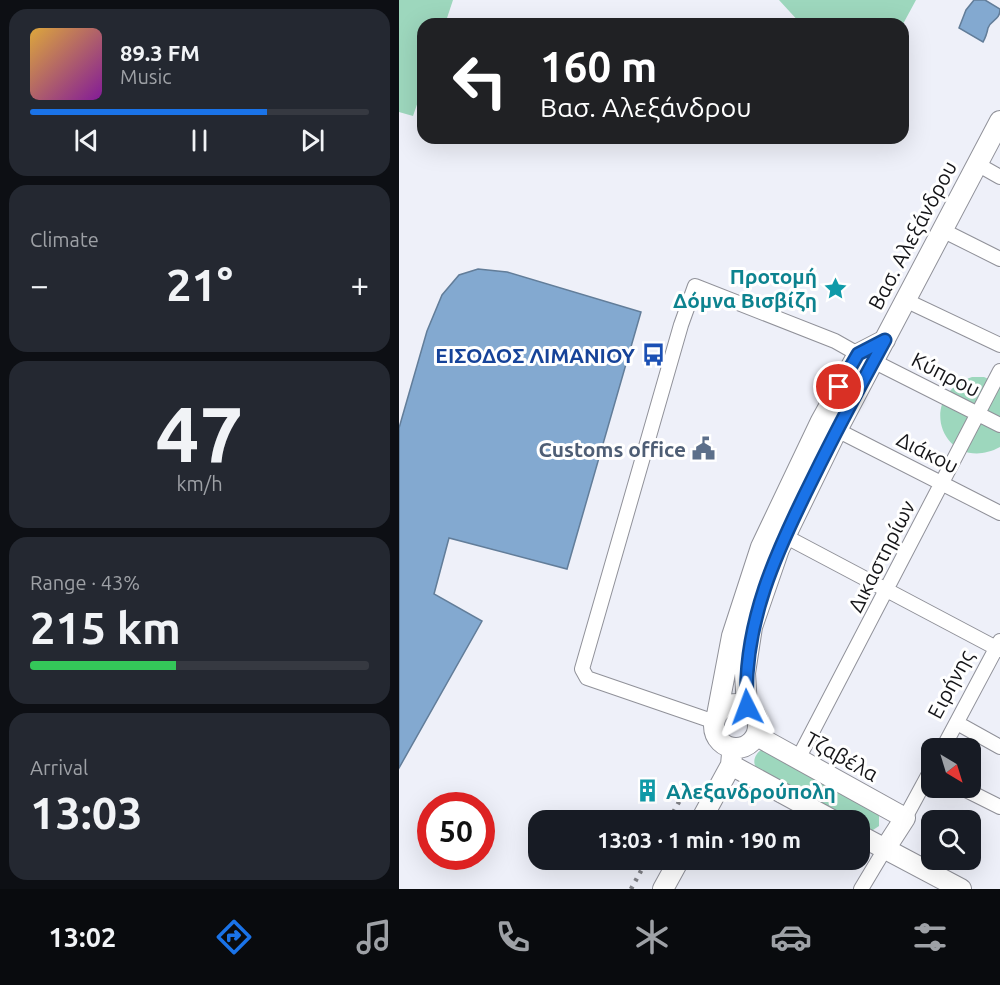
<!DOCTYPE html>
<html lang="en">
<head>
<meta charset="utf-8">
<style>
  body { margin:0; font-family:Ubuntu,sans-serif; background:#242831; color:#f1f3f6; height:100vh; display:flex; flex-direction:column; font-size:22px; white-space:nowrap }
  * { box-sizing:border-box; margin:0 }
  p { font-size:20px; color:#9ea1a6 }
  .icon { flex:none; width:33px; height:33px; fill:none; stroke:currentColor; stroke-width:2; stroke-linecap:round; stroke-linejoin:round }
  .map { position:relative; flex:1; overflow:hidden }
  .side { display:flex; flex-direction:column; gap:9px; padding:9px; background:#0d0f14; width:399px }
  .side>* { flex:none }
  .top-card { position:absolute; left:18px; top:18px; width:492px; height:126px; border-radius:18px; box-shadow:0 6px 24px #0002; background:#202124; color:#fff; overflow:hidden }
  .needle { width:39px; rotate:142deg }
  .buttons { position:absolute; left:522px; top:738px; display:grid; gap:12px }
  .buttons a { display:grid; place-items:center; width:60px; height:60px; border-radius:12px; background:#171b24; box-shadow:0 6px 24px #0002; font-size:30px }
  .speed { position:absolute; left:18px; top:792px; display:flex; gap:12px; font-size:30px; font-weight:700; text-align:center }
  .speed>* { display:grid; place-content:center; width:78px; height:78px; border-radius:50%; background:#171b24; box-shadow:0 6px 24px #0002; line-height:1 }
  .speed .limit { border:9px solid #d22; background:#fff; color:#111 }
  .pin { position:absolute; display:grid; place-items:center; width:51px; height:51px; color:#fff; margin:-26px; border:3px solid #fff; border-radius:50%; box-shadow:0 2px 6px #0007 }
  .me { position:absolute; width:66px; margin:-33px; rotate:357deg; stroke-linejoin:round; filter:drop-shadow(0 0 4px #0008) }
  .turn { display:flex; align-items:center; gap:21px; height:126px; padding:0 24px; font-size:27px }
  .turn .icon { width:78px; height:78px; stroke-width:2.5 }
  .turn b { display:block; font-size:42px; line-height:51px }
  .big { font-size:45px; font-weight:600; line-height:1.1 }
  .side .tile { flex:1; display:flex; flex-direction:column; justify-content:center; gap:9px; min-width:0; padding:0 21px; border-radius:18px; background:#242831 }
  .side .dial { align-items:center; gap:0 }
  .dial b { font-size:78px; line-height:1 }
  .song { display:flex; align-items:center; gap:18px }
  .cover { width:72px; height:72px; border-radius:9px; background:linear-gradient(135deg,hsl(40 70% 55%),hsl(290 70% 35%)) }
  .played { height:6px; border-radius:3px; background:linear-gradient(90deg,#1a73e8 70%,#363941 70%) }
  .keys { display:flex; justify-content:space-around; direction:ltr }
  .heat { display:flex; justify-content:space-between; align-items:center; font-size:33px; direction:ltr }
  .charge { height:9px; border-radius:4px; background:linear-gradient(90deg,#34c759 43%,#363941 0) }
  .trip { position:absolute; left:129px; top:810px; width:342px; height:60px; border-radius:18px; background:#171b24; box-shadow:0 6px 24px #0002; font-weight:600; line-height:60px; text-align:center }
  .dock { display:flex; height:96px; justify-content:space-around; align-items:center; background:#090b0e; color:#9ea1a6 }
  .dock .icon { width:42px; height:42px }
  .dock .current { color:#1a73e8 }
  .dock b { font-size:27px; color:#f1f3f6 }
  main { display:flex; flex:1; min-height:0 }
  .map>svg:first-child { display:block }
  .green { fill:#9dd7bd }
  .water { fill:#83a9d0; stroke:#627d99; stroke-width:1.5 }
  .lines { fill:none; stroke-linecap:round; stroke-linejoin:round }
  .street-casing { stroke:#909199; stroke-width:16 }
  .secondary-casing { stroke:#909199; stroke-width:22 }
  .street { stroke:#fff; stroke-width:14 }
  .secondary { stroke:#fff; stroke-width:20 }
  .rail { stroke:#7f8086; stroke-width:4.5; stroke-dasharray:3 6; stroke-linecap:butt }
  .route-casing { stroke:#114b97; stroke-width:15 }
  .route { stroke:#1a73e8; stroke-width:10 }
  .labels { text-anchor:middle; dominant-baseline:central; stroke-width:6; stroke-linejoin:round; paint-order:stroke }
  .street-label { font-size:21px; fill:#151518; stroke:#fff }
  .culture-label { font-size:21px; font-weight:bold; fill:#0d838f; stroke:#fff; text-anchor:end }
  .transit-label { font-size:21px; font-weight:bold; fill:#164399; stroke:#fff; text-anchor:end }
  .service-label { font-size:21px; font-weight:bold; fill:#4e5e75; stroke:#fff; text-anchor:end }
</style>
</head>
<body>
<main>
<section class="side">
<div class="tile">
<div class="song"><i class="cover"></i><div><b>89.3 FM</b><p>Music</p></div></div>
<div class="played"></div>
<div class="keys"><svg class="icon" aria-label="previous" viewBox="0 0 24 24"><path d="M18 5L8 12l10 7zM5 5v14"/></svg><svg class="icon" aria-label="pause" viewBox="0 0 24 24"><path d="M8 5v14M16 5v14"/></svg><svg class="icon" aria-label="next" viewBox="0 0 24 24"><path d="M6 5l10 7-10 7zM19 5v14"/></svg></div>
</div>
<div class="tile"><p>Climate</p>
<div class="heat"><a>−</a><b class="big">21°</b><a>+</a></div>
</div>
<div class="tile dial"><b>47</b><p>km/h</p></div>
<div class="tile"><p>Range · 43%</p><b class="big">215 km</b><div class="charge"></div></div>
<div class="tile"><p>Arrival</p><b class="big">13:03</b></div>
</section>
<div class="map">
<svg width="601" height="889" viewBox="0 0 601 889">
  <rect width="100%" height="100%" fill="#eef0f9"/>
  <!-- green -->
  <path class="green" d="M0,0H54L46,24H24V87L14,116L0,112Z
    M380,0H517L504,24H402Z
    M573,377H585L601,384V447C547,476 513,398 573,377Z
    M363,749L476,810L480,816V826L471,832L461,830L460,820H444L360,771C352,764 355,755 363,749Z"/>
  <!-- water -->
  <path class="water" d="M575,0H586L601,9C601,21 592,19 589,28C588,33 587,37 584,42L560,28L567,10Z
    M79,269L108,272L242,312L168,569L50,538L35,594L83,621L0,768V428L28,331L43,295L60,275Z"/>
  <g class="lines">
    <defs>
      <path id="street" d="M578,164L601,177
        M543,230L601,259
        M506,300L601,345
        M474,361L601,425
        M438,430L601,513
        M378,532L601,650
        M316,722L188,678L183,669L282,325L296,286L436,341L459,354
        M558,723L601,747
        M544,748L601,641
        M399,759L601,371
        M563,788L601,807
        M506,818L532,770
        M462,889L486,849"/>
      <path id="secondary" d="M315 726a22 22 0 1 1 44 0a22 22 0 1 1-44 0Z
        M348,707L346,673L353,627L380,549L438,430L601,121
        M318,715L333,636L362,547L422,421L459,354L486,340
        M358,736L506,818L486,849
        M332,765L433,820
        M302,820L332,765L333,754
        M460,835L562,889
        M264,889L280,860"/>
    </defs>
    <!-- street casing -->
    <use href="#street" class="street-casing"/>
    <!-- secondary casing -->
    <use href="#secondary" class="secondary-casing"/>
    <!-- street -->
    <use href="#street" class="street"/>
    <!-- secondary -->
    <use href="#secondary" class="secondary"/>
    <!-- rail -->
    <path class="rail" d="M270,820L281,800
      M232,889L248,860"/>
  </g>
  <g class="lines">
    <defs>
      <path id="route" d="M348,707C343,624 378,550 414,478C437,431 461,386 486,340L459,354L440,387"/>
    </defs>
    <!-- route casing -->
    <use href="#route" class="route-casing"/>
    <!-- route -->
    <use href="#route" class="route"/>
  </g>
  <!-- icons -->
  <defs>
    <symbol id="sight-bare" viewBox="-9 -9 18 18"><path d="M0-6L1.8-2.2L6-1.7L2.9 1.2L3.7 5.4L0 3.3L-3.7 5.4L-2.9 1.2L-6-1.7L-1.8-2.2Z" fill="#0f9aa8" stroke="#fff" stroke-width="2.5" paint-order="stroke"/></symbol>
    <symbol id="bus-bare" viewBox="-9 -9 18 18"><path d="M-5-6H5V4H4V6H2V4H-2V6H-4V4H-5ZM-3.5-4V0h7V-4ZM-3.5 1.2v1.5H-2V1.2ZM2 1.2v1.5H3.5V1.2Z" fill="#1a4fb4" stroke="#fff" stroke-width="2.5" paint-order="stroke"/></symbol>
    <symbol id="civic-bare" viewBox="-9 -9 18 18"><path d="M-.6-6.5H3V-4.5H.6V-3L4-1V1h2V6H-6V1h2V-1L-.6-3ZM-1.2 2.5V6h2.4V2.5Z" fill="#5c6f8a" stroke="#fff" stroke-width="2.5" paint-order="stroke"/></symbol>
    <symbol id="building-bare" viewBox="-9 -9 18 18"><path d="M-4-6H4V6H1V3H-1V6H-4ZM-2.5-4.3h1.7v1.8h-1.7ZM.8-4.3h1.7v1.8H.8ZM-2.5-1h1.7V.8h-1.7ZM.8-1h1.7V.8H.8Z" fill="#0f9aa8" stroke="#fff" stroke-width="2.5" paint-order="stroke"/></symbol>
  </defs>
  <g fill-rule="evenodd">
    <use href="#sight-bare" x="420" y="272" width="33" height="33"/>
    <use href="#bus-bare" x="238" y="338" width="33" height="33"/>
    <use href="#civic-bare" x="288" y="432" width="33" height="33"/>
    <use href="#building-bare" x="232" y="774" width="33" height="33"/>
  </g>
  <g class="labels">
    <!-- street labels -->
    <g class="street-label">
      <text transform="translate(513 235) rotate(-62)">Βασ. Αλεξάνδρου</text>
      <text transform="translate(547 374) rotate(27)">Κύπρου</text>
      <text transform="translate(529 452) rotate(27)">Διάκου</text>
      <text transform="translate(482 556) rotate(-63)">Δικαστηρίων</text>
      <text transform="translate(551 684) rotate(-62)">Ειρήνης</text>
      <text transform="translate(443 756) rotate(29)">Τζαβέλα</text>
    </g>
    <!-- culture labels -->
    <g class="culture-label">
      <text x="418" y="276">Προτομή<tspan x="418" dy="24">Δόμνα Βισβίζη</tspan></text>
      <text x="267" y="791" text-anchor="start">Αλεξανδρούπολη</text>
    </g>
    <!-- transit labels -->
    <g class="transit-label">
      <text x="236" y="355">ΕΙΣΟΔΟΣ ΛΙΜΑΝΙΟΥ</text>
    </g>
    <!-- service labels -->
    <g class="service-label">
      <text x="287" y="449">Customs office</text>
    </g>
  </g>
</svg>
<div class="buttons">
<a><svg class="needle" viewBox="-14 -14 28 28"><path d="M0-13l5 13h-10z" fill="#e53935"/><path d="M0 13l5-13h-10z" fill="#9ea1a6"/></svg></a>
<a><svg class="icon" aria-label="search" viewBox="0 0 24 24"><circle cx="10" cy="10" r="6"/><path d="M15 15l6 6"/></svg></a>
</div>
<div class="speed"><div class="limit">50</div></div>
<div class="pin" style="left:440px;top:387px;background:#d93025"><svg class="icon" aria-label="arrive" viewBox="0 0 24 24"><path d="M6 21V4h12l-3 4 3 4H6"/></svg></div>
<svg class="me" style="left:348px;top:707px" viewBox="-20 -20 40 40"><path d="M0-17L14 15 0 8-14 15z" fill="#1a73e8" stroke="#fff" stroke-width="4"/></svg>
<div class="trip">13:03 · 1 min · 190 m</div>
<div class="top-card">
<div class="turn"><svg class="icon" aria-label="left" viewBox="0 0 24 24"><path d="M17 20v-9H6M10 6l-5 5 5 5"/></svg><div><b>160 m</b>Βασ. Αλεξάνδρου</div></div>
</div>
</div>
</main>
<nav class="dock">
<b>13:02</b>
<svg class="icon current" aria-label="directions" viewBox="0 0 24 24"><path d="M12 3l9 9-9 9-9-9zM9 14v-3h6M13 9l2 2-2 2"/></svg>
<svg class="icon" aria-label="music" viewBox="0 0 24 24"><path d="M9 18V5l10-2v13"/><circle cx="6" cy="18" r="3"/><circle cx="16" cy="16" r="3"/></svg>
<svg class="icon" aria-label="phone" viewBox="0 0 24 24"><path d="M5 4h4l2 5-3 2q2 4 5 5l2-3 5 2v4C11 20 4 13 5 4z"/></svg>
<svg class="icon" aria-label="climate" viewBox="0 0 24 24"><path d="M12 3v18M4 7l16 10M4 17L20 7"/></svg>
<svg class="icon" aria-label="car" viewBox="0 0 24 24"><path d="M5 17H2v-5l4-1 3-4h7l3 4 3 1v5h-3M9 17h6M6 11h13"/><circle cx="7" cy="17" r="2"/><circle cx="17" cy="17" r="2"/></svg>
<svg class="icon" aria-label="filters" viewBox="0 0 24 24"><path d="M4 7h16M4 17h16"/><circle cx="9" cy="7" r="2"/><circle cx="15" cy="17" r="2"/></svg>
</nav>
</body>
</html>
